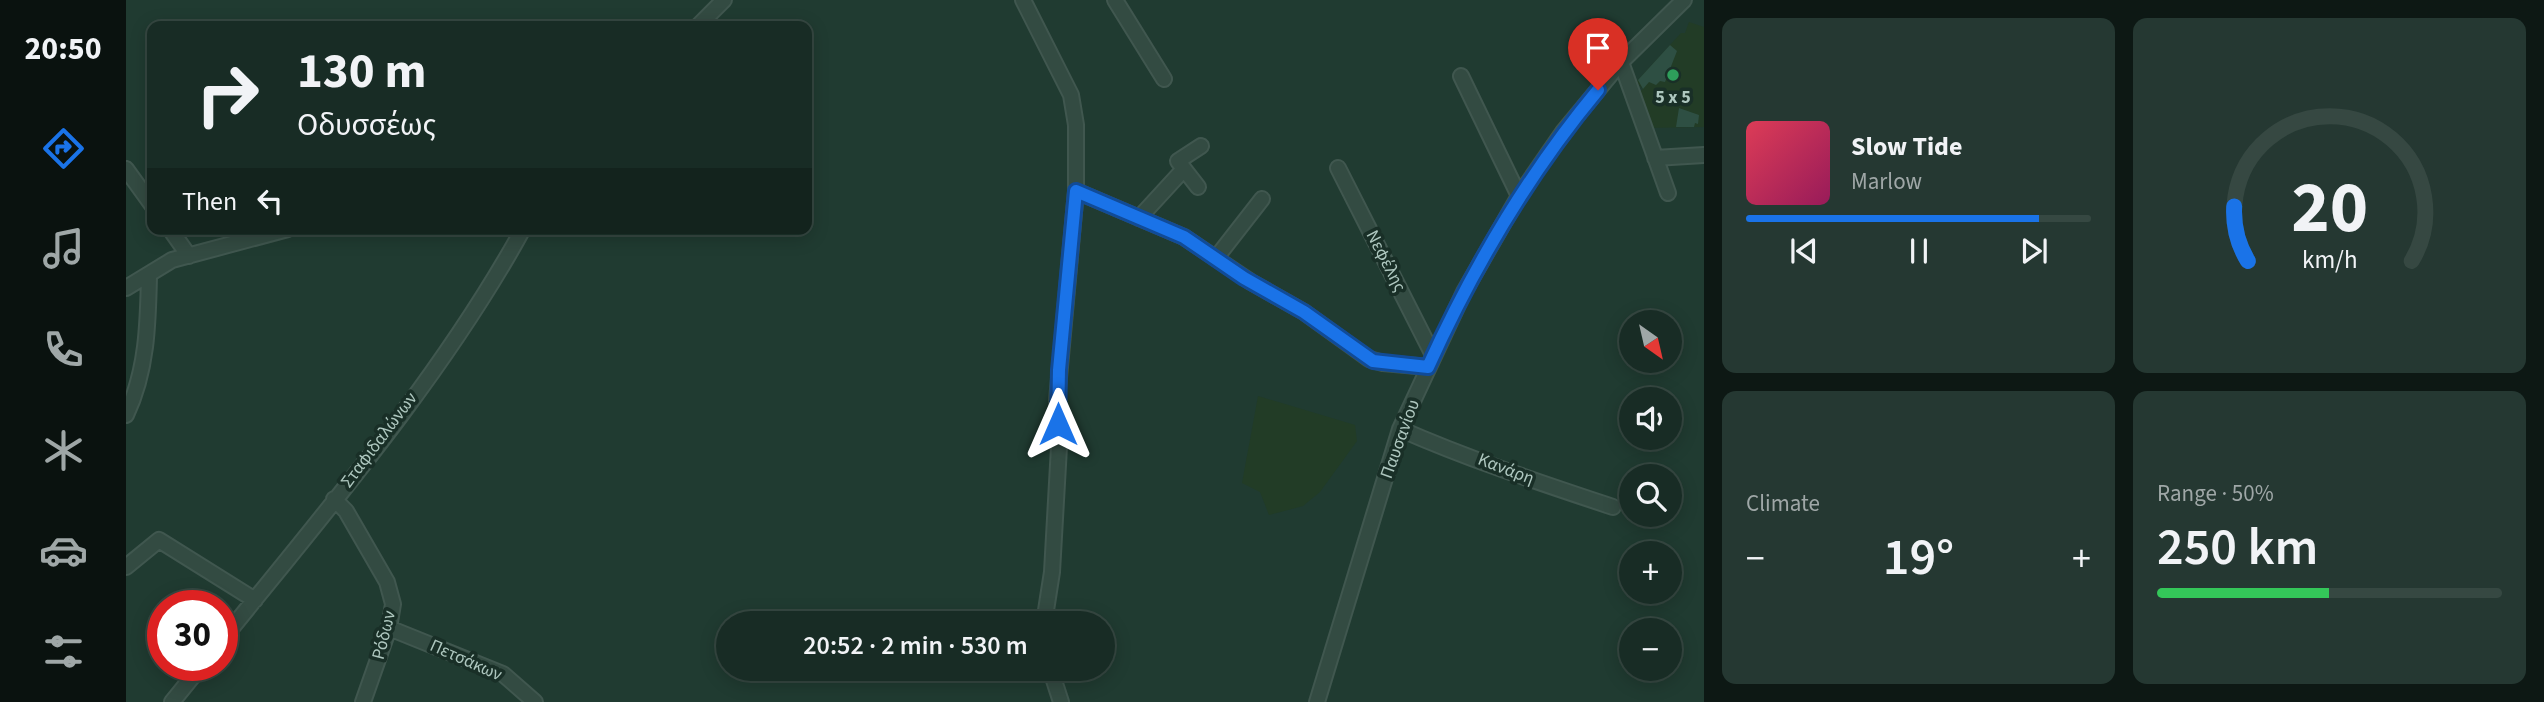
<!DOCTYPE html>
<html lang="en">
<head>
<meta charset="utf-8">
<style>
  body { margin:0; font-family:"Source Sans 3",sans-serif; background:#253832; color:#f1f3f6; height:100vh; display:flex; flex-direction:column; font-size:26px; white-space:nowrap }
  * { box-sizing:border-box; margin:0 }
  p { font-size:23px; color:#9fa7a7 }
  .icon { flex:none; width:38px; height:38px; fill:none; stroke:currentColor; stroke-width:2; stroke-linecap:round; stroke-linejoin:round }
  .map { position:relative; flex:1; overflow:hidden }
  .side { display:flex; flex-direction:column; gap:18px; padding:18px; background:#0d1814; width:840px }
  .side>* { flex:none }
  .banner { position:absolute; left:21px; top:21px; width:665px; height:214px; border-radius:14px; box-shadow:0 4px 18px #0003,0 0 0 2px #364842; background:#182c25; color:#f1f3f6; overflow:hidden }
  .needle { width:46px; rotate:146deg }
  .tools { position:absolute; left:1493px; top:310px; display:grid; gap:14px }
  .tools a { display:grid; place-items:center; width:63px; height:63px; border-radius:50%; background:#182c25; box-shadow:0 4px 18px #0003,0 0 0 2px #364842; font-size:35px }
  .speed { position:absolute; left:21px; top:590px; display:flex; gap:14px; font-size:35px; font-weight:700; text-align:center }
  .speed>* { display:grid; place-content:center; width:91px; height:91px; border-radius:50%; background:#182c25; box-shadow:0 4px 18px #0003,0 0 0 2px #364842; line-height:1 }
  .speed .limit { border:10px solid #d22; background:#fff; color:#111 }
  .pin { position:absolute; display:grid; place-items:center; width:60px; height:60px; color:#fff; margin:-72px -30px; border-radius:50% 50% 50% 0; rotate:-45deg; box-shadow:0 0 7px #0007 }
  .pin .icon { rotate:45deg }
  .me { position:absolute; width:77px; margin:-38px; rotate:0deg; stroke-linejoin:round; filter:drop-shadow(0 0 5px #0008) }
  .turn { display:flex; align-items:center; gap:24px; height:147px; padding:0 35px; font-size:32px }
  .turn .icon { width:91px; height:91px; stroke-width:2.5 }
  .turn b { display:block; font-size:49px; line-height:60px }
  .then { display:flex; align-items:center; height:66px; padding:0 35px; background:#0003; gap:14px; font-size:26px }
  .big { font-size:52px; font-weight:600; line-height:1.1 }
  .side .widget { flex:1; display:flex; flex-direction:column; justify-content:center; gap:10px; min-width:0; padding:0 24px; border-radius:14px; background:#253832 }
  .side .dial { align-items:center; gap:0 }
  .dial svg { height:182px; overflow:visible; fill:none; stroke:#364842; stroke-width:7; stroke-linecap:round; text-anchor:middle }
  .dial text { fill:#f1f3f6; stroke:none }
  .song { display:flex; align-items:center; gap:21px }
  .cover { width:84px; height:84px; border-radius:10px; background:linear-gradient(135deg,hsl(350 70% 55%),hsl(330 70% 35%)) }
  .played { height:7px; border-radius:4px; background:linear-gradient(90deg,#1a73e8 85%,#364842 85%) }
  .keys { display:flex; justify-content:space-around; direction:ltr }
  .heat { display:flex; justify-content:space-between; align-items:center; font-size:38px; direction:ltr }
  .charge { height:10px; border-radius:5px; background:linear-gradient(90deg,#34c759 50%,#364842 0) }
  .side .tiles { flex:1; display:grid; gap:18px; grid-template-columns:repeat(2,1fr) }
  .trip { position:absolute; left:590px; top:611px; width:399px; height:70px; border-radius:35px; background:#182c25; box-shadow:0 4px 18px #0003,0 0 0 2px #364842; font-weight:600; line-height:70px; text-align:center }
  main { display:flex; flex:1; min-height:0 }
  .menu { display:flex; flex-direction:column; width:126px; justify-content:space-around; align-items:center; background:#0a120f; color:#9fa7a7 }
  .menu .icon { width:49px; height:49px }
  .menu .selected { color:#1a73e8 }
  .menu b { font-size:32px; color:#f1f3f6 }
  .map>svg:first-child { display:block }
  .green { fill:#223c26 }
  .building { fill:#2e4f43 }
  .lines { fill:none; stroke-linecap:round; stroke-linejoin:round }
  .minor-casing { stroke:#40574f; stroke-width:18 }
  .minor { stroke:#334b42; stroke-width:14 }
  .route-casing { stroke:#114b97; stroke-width:18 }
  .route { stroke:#1a73e8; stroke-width:12 }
  .leisure-dot { fill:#2e9e5b; stroke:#192f27; stroke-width:2.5 }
  .labels { text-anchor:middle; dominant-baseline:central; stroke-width:7; stroke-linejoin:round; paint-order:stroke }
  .poi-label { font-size:18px; font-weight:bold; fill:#aec7bf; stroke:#192f27 }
  .street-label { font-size:18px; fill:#aec7bf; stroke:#192f27 }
</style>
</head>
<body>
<main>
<nav class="menu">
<b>20:50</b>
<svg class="icon selected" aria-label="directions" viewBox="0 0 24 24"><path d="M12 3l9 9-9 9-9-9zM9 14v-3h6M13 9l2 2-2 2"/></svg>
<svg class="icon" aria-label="music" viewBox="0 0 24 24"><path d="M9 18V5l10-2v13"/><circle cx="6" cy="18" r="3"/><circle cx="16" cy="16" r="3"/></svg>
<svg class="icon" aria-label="phone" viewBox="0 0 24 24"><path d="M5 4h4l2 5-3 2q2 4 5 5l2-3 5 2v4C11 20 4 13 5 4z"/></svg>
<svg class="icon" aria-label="climate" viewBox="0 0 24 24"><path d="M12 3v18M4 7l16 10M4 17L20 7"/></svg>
<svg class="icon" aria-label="car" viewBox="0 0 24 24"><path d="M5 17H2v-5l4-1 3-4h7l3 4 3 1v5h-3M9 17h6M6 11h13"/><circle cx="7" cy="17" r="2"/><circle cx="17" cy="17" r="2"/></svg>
<svg class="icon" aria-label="filters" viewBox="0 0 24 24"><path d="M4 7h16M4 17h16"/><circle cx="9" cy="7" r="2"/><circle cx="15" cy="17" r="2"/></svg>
</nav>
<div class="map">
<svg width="1578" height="702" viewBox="0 0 1578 702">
  <rect width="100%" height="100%" fill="#203b31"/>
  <!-- green -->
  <path class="green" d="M1563,22L1578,27V127L1521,128L1509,96L1517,89L1510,82L1555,33H1559Z
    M1132,396L1229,425L1231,441L1194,492L1177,506L1143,515L1134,492L1116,483Z"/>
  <!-- building -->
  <path class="building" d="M1544,45L1551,51L1539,82L1534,81L1530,85L1523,82L1517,89L1512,80Z
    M1553,108L1573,115L1572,124L1569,123L1568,127H1550Z"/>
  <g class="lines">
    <defs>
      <path id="minor" d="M897,0L945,95L950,125V191L931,400L933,447L926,572L918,623
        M989,0L1038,79
        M572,26L598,0
        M1495,62L1542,193
        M1335,76L1393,196
        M1529,158L1578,155
        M1212,168L1307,355
        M0,169L26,205
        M1058,169L1052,161L1075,146
        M950,191L1058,237L1125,282L1178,312L1243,359L1257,363L1302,367
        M1013,218L1058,169L1072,187
        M44,229L63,256
        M1090,258L1136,199
        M0,288L46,260L162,229
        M0,415C21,371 22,324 23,276
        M1274,429C1342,459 1415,483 1487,507
        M208,499L220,511L261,582L267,604L263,628L237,702
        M0,567L33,540L129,600
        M263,628L377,674L409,702
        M96,640C201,510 317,375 397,229
        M924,668L935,702
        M46,702L76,665
        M1191,702L1274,429L1338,292L1393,196L1437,132L1495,62L1558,0"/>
    </defs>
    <!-- minor casing -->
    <use href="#minor" class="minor-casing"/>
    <!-- minor -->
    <use href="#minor" class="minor"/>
  </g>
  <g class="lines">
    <defs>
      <path id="route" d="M932,424L933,370L950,191L1058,237L1118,278L1178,312L1247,361L1302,367C1347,268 1402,174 1472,90"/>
    </defs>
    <!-- route casing -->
    <use href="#route" class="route-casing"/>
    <!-- route -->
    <use href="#route" class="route"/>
  </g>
  <!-- markers -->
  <circle class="leisure-dot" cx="1547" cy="75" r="7"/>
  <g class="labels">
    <!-- poi labels -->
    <g class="poi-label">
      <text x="1547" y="97">5 x 5</text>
    </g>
    <!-- street labels -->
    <g class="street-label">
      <text transform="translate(1260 261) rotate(63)">Νεφέλης</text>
      <text transform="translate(1274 439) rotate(-70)">Παυσανίου</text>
      <text transform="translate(253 440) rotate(-53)">Σταφιδαλώνων</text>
      <text transform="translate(1380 469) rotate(21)">Κανάρη</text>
      <text transform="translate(258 635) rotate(-76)">Ρόδων</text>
      <text transform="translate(340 660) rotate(24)">Πετσάκων</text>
    </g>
  </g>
</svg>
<div class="tools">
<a><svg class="needle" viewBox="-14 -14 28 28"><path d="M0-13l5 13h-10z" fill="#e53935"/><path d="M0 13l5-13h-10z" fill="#9fa7a7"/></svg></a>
<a><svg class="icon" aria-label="sound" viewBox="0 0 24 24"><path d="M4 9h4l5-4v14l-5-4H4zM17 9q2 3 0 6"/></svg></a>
<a><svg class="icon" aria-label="search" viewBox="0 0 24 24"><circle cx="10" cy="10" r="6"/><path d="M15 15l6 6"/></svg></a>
<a>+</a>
<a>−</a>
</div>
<div class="speed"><div class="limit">30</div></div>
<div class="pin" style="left:1472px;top:90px;background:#d93025"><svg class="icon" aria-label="arrive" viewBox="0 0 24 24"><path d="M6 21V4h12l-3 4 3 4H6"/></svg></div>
<svg class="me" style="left:932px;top:424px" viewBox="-20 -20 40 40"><path d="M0-17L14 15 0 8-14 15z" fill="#1a73e8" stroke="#fff" stroke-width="4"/></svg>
<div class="trip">20:52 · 2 min · 530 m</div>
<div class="banner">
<div class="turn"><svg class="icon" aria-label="right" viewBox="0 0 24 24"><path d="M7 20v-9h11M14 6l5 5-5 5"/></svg><div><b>130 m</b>Οδυσσέως</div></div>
<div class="then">Then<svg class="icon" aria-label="left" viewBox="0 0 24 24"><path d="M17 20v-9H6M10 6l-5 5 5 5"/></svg></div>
</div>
</div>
<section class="side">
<div class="tiles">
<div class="widget">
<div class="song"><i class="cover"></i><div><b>Slow Tide</b><p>Marlow</p></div></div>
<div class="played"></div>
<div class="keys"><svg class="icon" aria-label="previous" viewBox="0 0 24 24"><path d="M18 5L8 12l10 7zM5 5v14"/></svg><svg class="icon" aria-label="pause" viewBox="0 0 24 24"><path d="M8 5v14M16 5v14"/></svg><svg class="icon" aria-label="next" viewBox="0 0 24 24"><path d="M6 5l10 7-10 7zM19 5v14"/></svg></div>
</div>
<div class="widget dial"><svg viewBox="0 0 100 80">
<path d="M14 69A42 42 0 1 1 86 69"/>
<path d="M14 69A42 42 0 0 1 8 45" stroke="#1a73e8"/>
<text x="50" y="56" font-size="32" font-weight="700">20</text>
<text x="50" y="72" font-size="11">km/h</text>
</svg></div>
<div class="widget"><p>Climate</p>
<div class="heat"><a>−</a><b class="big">19°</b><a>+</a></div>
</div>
<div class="widget"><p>Range · 50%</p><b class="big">250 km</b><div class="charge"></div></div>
</div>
</section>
</main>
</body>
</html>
